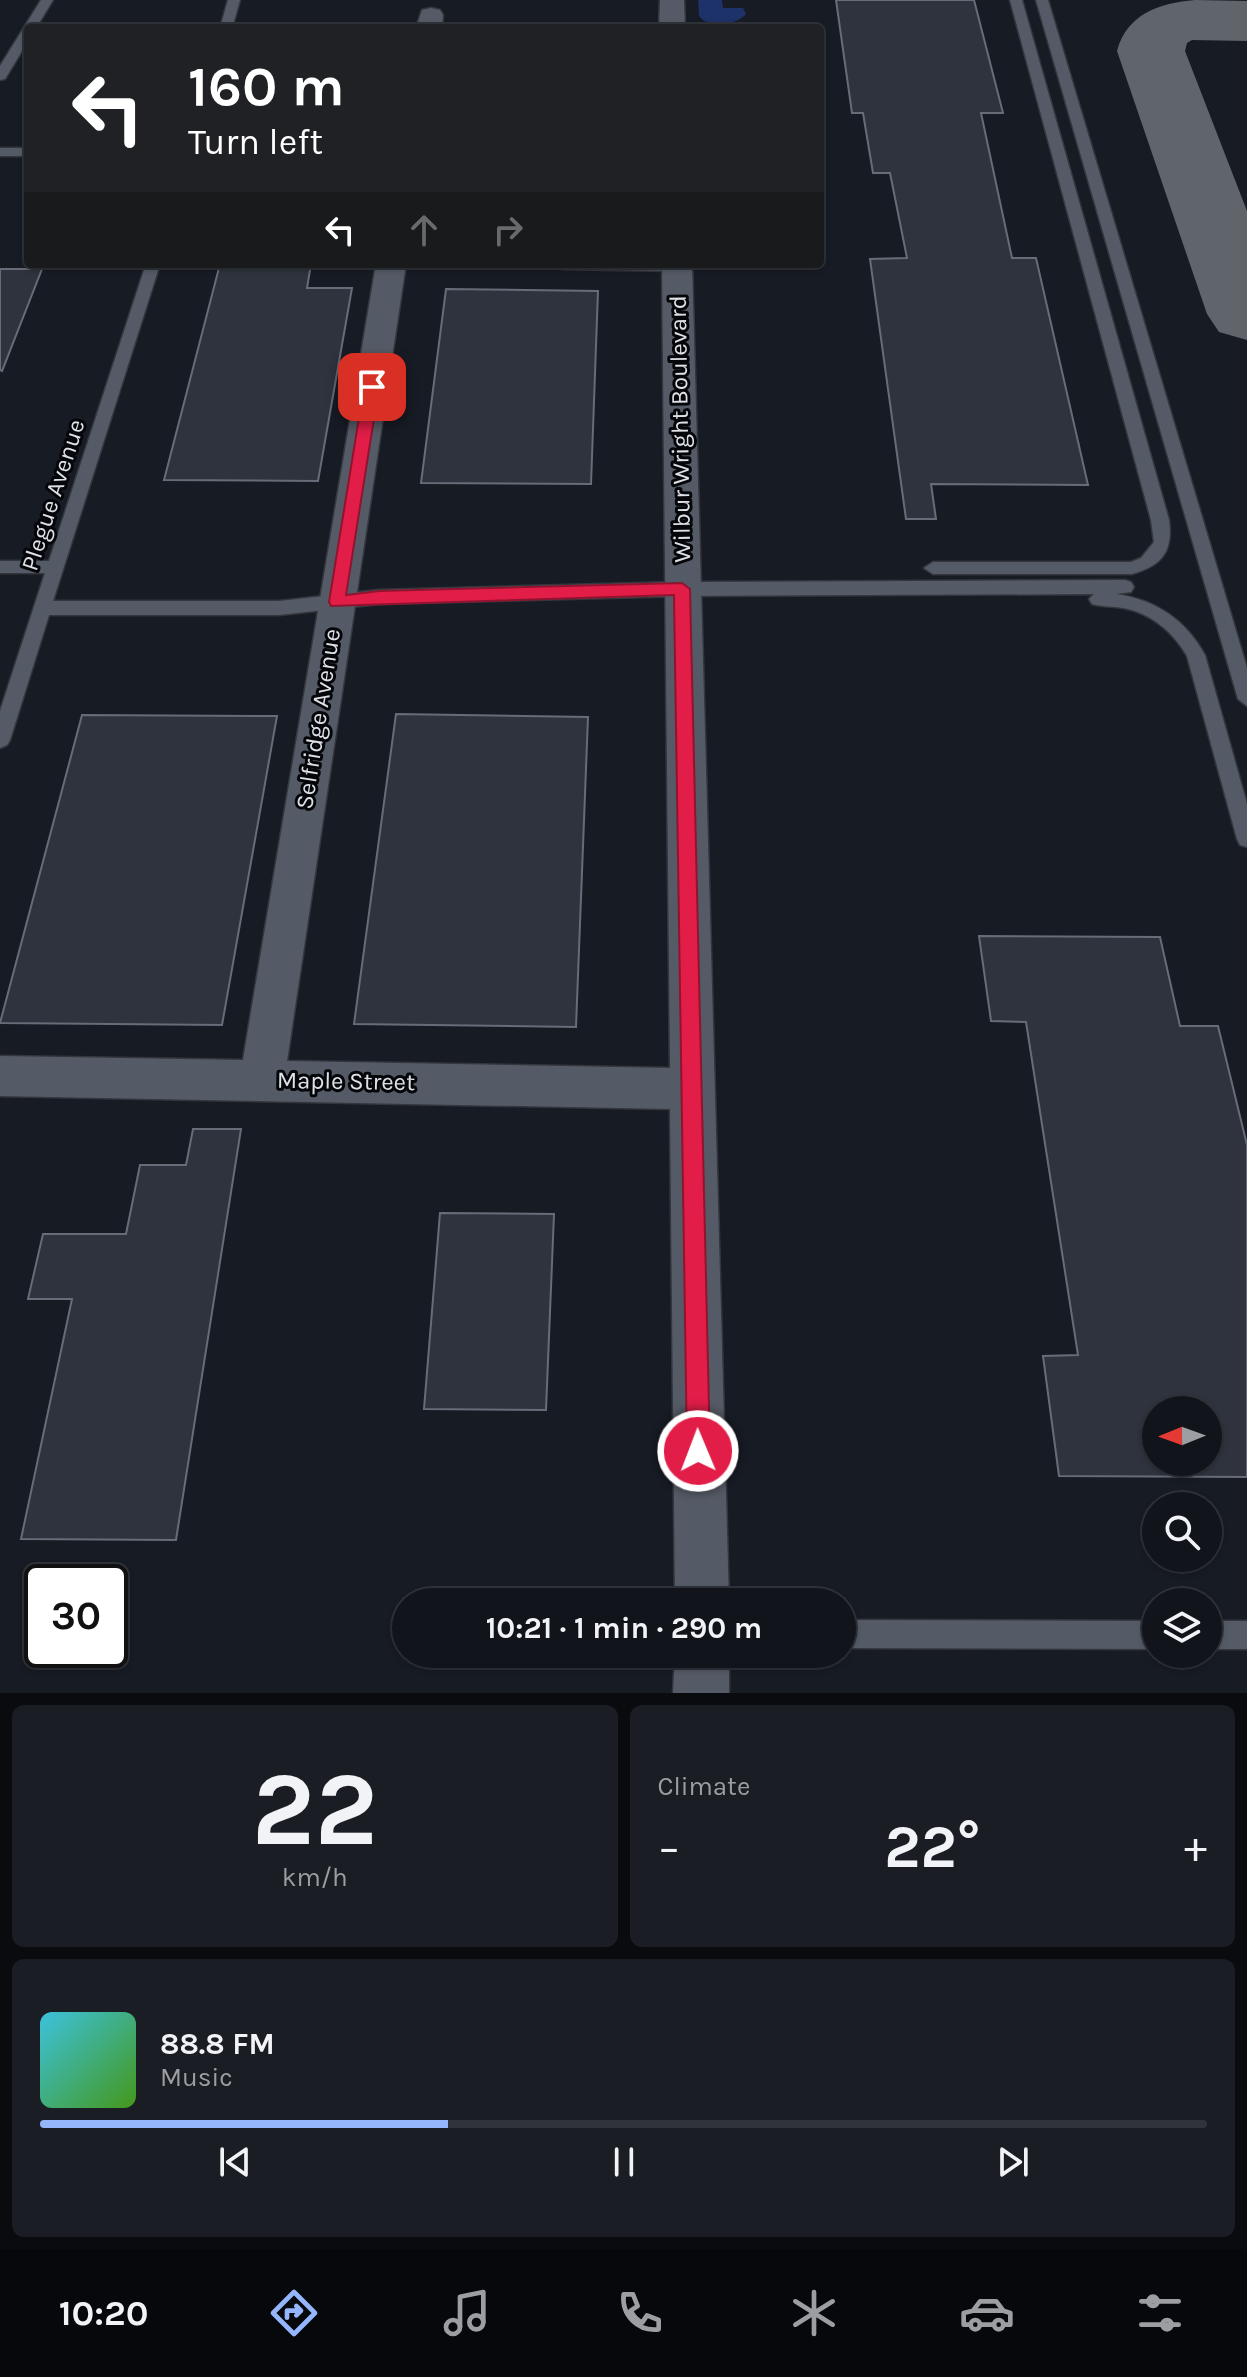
<!DOCTYPE html>
<html lang="en">
<head>
<meta charset="utf-8">
<style>
  body { margin:0; font-family:Karla,sans-serif; background:#1a1d24; color:#f1f3f6; height:100vh; display:flex; flex-direction:column; font-size:30px; white-space:nowrap }
  * { box-sizing:border-box; margin:0 }
  p { font-size:26px; color:#9c9ea3 }
  .icon { flex:none; width:44px; height:44px; fill:none; stroke:currentColor; stroke-width:2; stroke-linecap:round; stroke-linejoin:round }
  .map { position:relative; height:1693px; overflow:hidden }
  .drawer { display:flex; flex-direction:column; gap:12px; padding:12px; background:#090b0f; flex:1 }
  .drawer>* { flex:none }
  .hud { position:absolute; left:24px; top:24px; width:800px; height:244px; border-radius:8px; box-shadow:0 2px 6px #0004,0 0 0 2px #30333a; background:#202124; color:#fff; overflow:hidden }
  .needle { width:52px; rotate:269deg }
  .fabs { position:absolute; left:1142px; top:1396px; display:grid; gap:16px }
  .fabs a { display:grid; place-items:center; width:80px; height:80px; border-radius:50%; background:#11141b; box-shadow:0 2px 6px #0004,0 0 0 2px #30333a; font-size:40px }
  .speed { position:absolute; left:24px; top:1564px; display:flex; gap:16px; font-size:40px; font-weight:700; text-align:center }
  .speed>* { display:grid; place-content:center; width:104px; height:104px; border-radius:50%; background:#11141b; box-shadow:0 2px 6px #0004,0 0 0 2px #30333a; line-height:1 }
  .speed .limit { border:4px solid #111; border-radius:12px; background:#fff; color:#111 }
  .pin { position:absolute; display:grid; place-items:center; width:68px; height:68px; color:#fff; margin:-34px; border-radius:16px; box-shadow:0 4px 12px #0006 }
  .me { position:absolute; width:88px; margin:-44px; rotate:359deg; stroke-linejoin:round; filter:drop-shadow(0 0 6px #0008) }
  .turn { display:flex; align-items:center; gap:28px; height:168px; padding:0 32px; font-size:36px }
  .turn .icon { width:104px; height:104px; stroke-width:2.5 }
  .turn b { display:block; font-size:56px; line-height:68px }
  .lanes { display:flex; align-items:center; height:76px; padding:0 32px; background:#0003; justify-content:center; gap:40px; direction:ltr }
  .lanes .off { opacity:.35 }
  .big { font-size:60px; font-weight:700; line-height:1.1 }
  .drawer .tile { flex:1; display:flex; flex-direction:column; justify-content:center; gap:12px; min-width:0; padding:0 28px; border-radius:12px; background:#1a1d24 }
  .drawer .dial { align-items:center; gap:0 }
  .dial b { font-size:104px; line-height:1 }
  .song { display:flex; align-items:center; gap:24px }
  .cover { width:96px; height:96px; border-radius:12px; background:linear-gradient(135deg,hsl(190 70% 55%),hsl(100 70% 35%)) }
  .played { height:8px; border-radius:4px; background:linear-gradient(90deg,#95b6fd 35%,#30333a 35%) }
  .keys { display:flex; justify-content:space-around; direction:ltr }
  .heat { display:flex; justify-content:space-between; align-items:center; font-size:44px; direction:ltr }
  .drawer .tiles { flex:1; display:grid; gap:12px; grid-template-columns:1fr 1fr }
  .tile:last-child { grid-column:span 2 }
  .trip { position:absolute; left:392px; top:1588px; width:464px; height:80px; border-radius:40px; background:#11141b; box-shadow:0 2px 6px #0004,0 0 0 2px #30333a; font-weight:700; line-height:80px; text-align:center }
  .tab-bar { display:flex; height:128px; justify-content:space-around; align-items:center; background:#07080b; color:#9c9ea3 }
  .tab-bar .icon { width:56px; height:56px }
  .tab-bar .on { color:#95b6fd }
  .tab-bar b { font-size:36px; color:#f1f3f6 }
  .map>svg:first-child { display:block }
  .green { fill:#1c3269 }
  .lines { fill:none; stroke-linecap:round; stroke-linejoin:round }
  .taxiway { fill:#60646b; fill-rule:evenodd }
  .building { fill:#2e333d; stroke:#676c78; stroke-width:2; fill-rule:evenodd }
  .lane-casing { stroke:#34363d; stroke-width:3 }
  .street-casing { stroke:#34363d; stroke-width:3 }
  .lane { fill:#555b66; fill-rule:evenodd }
  .street { fill:#555b66; fill-rule:evenodd }
  .route { fill:#e11d48; stroke:#92132f; stroke-width:2 }
  .labels { text-anchor:middle; dominant-baseline:central; stroke-width:6; stroke-linejoin:round; paint-order:stroke }
  .street-label { font-size:24px; fill:#dee2e8; stroke:#05060a }
</style>
</head>
<body>
<div class="map">
<svg width="1247" height="1693" viewBox="0 0 1247 1693">
  <rect width="100%" height="100%" fill="#171b24"/>
  <!-- green -->
  <path class="green" d="M698,0H722L723,8H743L746,14C735,26 719,24 704,21L699,16Z"/>
  <g class="lines">
    <!-- taxiway -->
    <path class="taxiway" d="M1195,0L1247,1V41L1192,40L1187,43L1185,51L1247,211V340L1219,332L1207,314L1117,51C1127,14 1159,3 1195,0Z"/>
  </g>
  <!-- building -->
  <path class="building" d="M836,0H974L1003,113H981L1012,258H1036L1088,485L931,484L936,519H906L870,259L907,258L890,173H873L863,113H852Z
    M220,264H311L307,288H352L318,481L164,480Z
    M0,269H42L2,371L0,370Z
    M446,289L598,291L591,484L421,483Z
    M396,714L588,717L576,1027L354,1024Z
    M82,715L277,716L222,1025L0,1023Z
    M979,936L1160,937L1180,1026H1218L1247,1145V1477L1059,1476L1043,1356L1078,1355L1026,1022L991,1021ZM1156,1410H1208V1462H1156Z
    M193,1129H241L176,1540L21,1539L72,1299H28L43,1234H126L140,1165H186Z
    M440,1213L554,1214L546,1410L424,1409Z"/>
  <g class="lines">
    <defs>
      <path id="lane" d="M41,0H53L36,28H28V41L5,79L0,80V66Z
        M228,0H240L232,28H220Z
        M1010,0H1022L1169,520C1173,551 1163,565 1132,574H933L924,568L933,562H1131L1141,558L1154,542L1151,520Z
        M1036,0H1048L1247,668V706L1238,699Z
        M0,148H28V156H0Z
        M146,264H160L53,601H279L379,590L682,582L1125,580L1131,582L1134,587L1131,592L1116,594C1156,600 1185,619 1205,655L1247,804V847L1240,845L1237,839L1187,656C1173,632 1151,613 1123,608C1113,606 1102,607 1092,604L1089,599L1094,594L682,596L379,604L279,615H49L10,740L7,745L0,748V711L45,573H0V561H49Z
        M555,264H683L684,266L677,271L562,269Z
        M842,1620L1156,1621V1649L842,1648Z
        M1208,1621H1247V1649H1208Z"/>
      <path id="street" d="M660,0H684L685,28H659Z
        M431,8L440,10L443,15L442,28H416L422,10Z
        M376,264H406L287,1061L670,1068L662,264H692L729,1602H675L670,1109L0,1096V1056L243,1060Z
        M675,1654H729V1693H673Z"/>
    </defs>
    <!-- lane casing -->
    <use href="#lane" class="lane-casing"/>
    <!-- street casing -->
    <use href="#street" class="street-casing"/>
    <!-- lane -->
    <use href="#lane" class="lane"/>
    <!-- street -->
    <use href="#street" class="street"/>
  </g>
  <!-- route -->
  <path class="route" d="M372,382L379,387L346,595L379,591L682,583L690,589L710,1451L707,1459L698,1463L690,1459L687,1451L674,595L331,606L329,602L364,387Z"/>
  <g class="labels">
    <!-- street labels -->
    <g class="street-label">
      <text transform="translate(680 429) rotate(-91)">Wilbur Wright Boulevard</text>
      <text transform="translate(53 495) rotate(-72)">Plegue Avenue</text>
      <text transform="translate(318 719) rotate(-81)">Selfridge Avenue</text>
      <text transform="translate(346 1081) rotate(1)">Maple Street</text>
    </g>
  </g>
</svg>
<div class="fabs">
<a><svg class="needle" viewBox="-14 -14 28 28"><path d="M0-13l5 13h-10z" fill="#e53935"/><path d="M0 13l5-13h-10z" fill="#9c9ea3"/></svg></a>
<a><svg class="icon" aria-label="search" viewBox="0 0 24 24"><circle cx="10" cy="10" r="6"/><path d="M15 15l6 6"/></svg></a>
<a><svg class="icon" aria-label="layers" viewBox="0 0 24 24"><path d="M12 4l9 5-9 5-9-5zM3 14l9 5 9-5"/></svg></a>
</div>
<div class="speed"><div class="limit">30</div></div>
<div class="pin" style="left:372px;top:387px;background:#d93025"><svg class="icon" aria-label="arrive" viewBox="0 0 24 24"><path d="M6 21V4h12l-3 4 3 4H6"/></svg></div>
<svg class="me" style="left:698px;top:1451px" viewBox="-20 -20 40 40"><circle r="17" fill="#e11d48" stroke="#fff" stroke-width="3"/><path d="M0-11L8 9 0 5-8 9z" fill="#fff"/></svg>
<div class="trip">10:21 · 1 min · 290 m</div>
<div class="hud">
<div class="turn"><svg class="icon" aria-label="left" viewBox="0 0 24 24"><path d="M17 20v-9H6M10 6l-5 5 5 5"/></svg><div><b>160 m</b>Turn left</div></div>
<div class="lanes"><svg class="icon" aria-label="left" viewBox="0 0 24 24"><path d="M17 20v-9H6M10 6l-5 5 5 5"/></svg><svg class="icon off" aria-label="ahead" viewBox="0 0 24 24"><path d="M12 20V5M6 11l6-6 6 6"/></svg><svg class="icon off" aria-label="right" viewBox="0 0 24 24"><path d="M7 20v-9h11M14 6l5 5-5 5"/></svg></div>
</div>
</div>
<section class="drawer">
<div class="tiles">
<div class="tile dial"><b>22</b><p>km/h</p></div>
<div class="tile"><p>Climate</p>
<div class="heat"><a>−</a><b class="big">22°</b><a>+</a></div>
</div>
<div class="tile">
<div class="song"><i class="cover"></i><div><b>88.8 FM</b><p>Music</p></div></div>
<div class="played"></div>
<div class="keys"><svg class="icon" aria-label="previous" viewBox="0 0 24 24"><path d="M18 5L8 12l10 7zM5 5v14"/></svg><svg class="icon" aria-label="pause" viewBox="0 0 24 24"><path d="M8 5v14M16 5v14"/></svg><svg class="icon" aria-label="next" viewBox="0 0 24 24"><path d="M6 5l10 7-10 7zM19 5v14"/></svg></div>
</div>
</div>
</section>
<nav class="tab-bar">
<b>10:20</b>
<svg class="icon on" aria-label="directions" viewBox="0 0 24 24"><path d="M12 3l9 9-9 9-9-9zM9 14v-3h6M13 9l2 2-2 2"/></svg>
<svg class="icon" aria-label="music" viewBox="0 0 24 24"><path d="M9 18V5l10-2v13"/><circle cx="6" cy="18" r="3"/><circle cx="16" cy="16" r="3"/></svg>
<svg class="icon" aria-label="phone" viewBox="0 0 24 24"><path d="M5 4h4l2 5-3 2q2 4 5 5l2-3 5 2v4C11 20 4 13 5 4z"/></svg>
<svg class="icon" aria-label="climate" viewBox="0 0 24 24"><path d="M12 3v18M4 7l16 10M4 17L20 7"/></svg>
<svg class="icon" aria-label="car" viewBox="0 0 24 24"><path d="M5 17H2v-5l4-1 3-4h7l3 4 3 1v5h-3M9 17h6M6 11h13"/><circle cx="7" cy="17" r="2"/><circle cx="17" cy="17" r="2"/></svg>
<svg class="icon" aria-label="filters" viewBox="0 0 24 24"><path d="M4 7h16M4 17h16"/><circle cx="9" cy="7" r="2"/><circle cx="15" cy="17" r="2"/></svg>
</nav>
</body>
</html>
